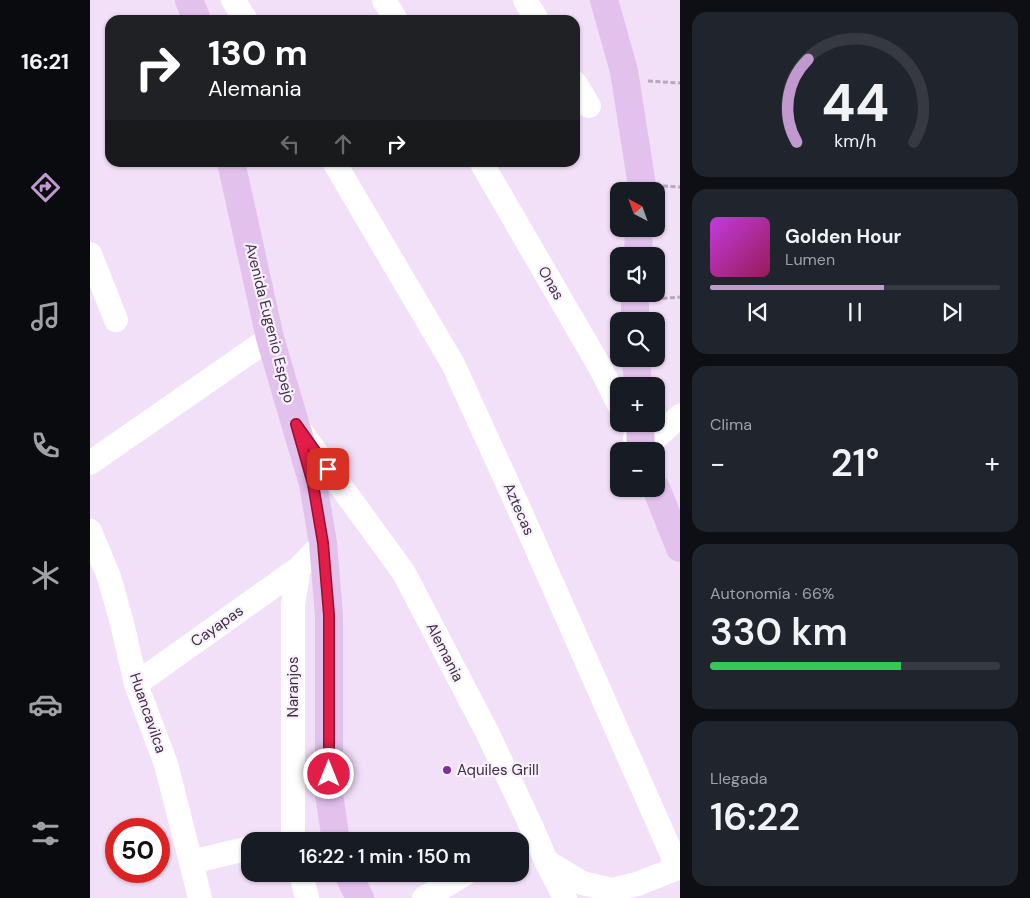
<!DOCTYPE html>
<html lang="es">
<head>
<meta charset="utf-8">
<style>
  body { margin:0; font-family:"DM Sans",sans-serif; background:#20242c; color:#f1f3f6; height:100vh; display:flex; flex-direction:column; font-size:19px; white-space:nowrap }
  * { box-sizing:border-box; margin:0 }
  p { font-size:16px; color:#9ea1a6 }
  .icon { flex:none; width:28px; height:28px; fill:none; stroke:currentColor; stroke-width:2; stroke-linecap:round; stroke-linejoin:round }
  .map { position:relative; flex:1; overflow:hidden }
  .side { display:flex; flex-direction:column; gap:12px; padding:12px; background:#0d0f14; width:350px }
  .side>* { flex:none }
  .guide { position:absolute; left:15px; top:15px; width:475px; height:152px; border-radius:15px; box-shadow:0 1px 4px #0004; background:#202124; color:#fff; overflow:hidden }
  .needle { width:32px; rotate:319deg }
  .controls { position:absolute; left:520px; top:182px; display:grid; gap:10px }
  .controls a { display:grid; place-items:center; width:55px; height:55px; border-radius:10px; background:#171b24; box-shadow:0 1px 4px #0004; font-size:25px }
  .speed { position:absolute; left:15px; top:818px; display:flex; gap:10px; font-size:25px; font-weight:700; text-align:center }
  .speed>* { display:grid; place-content:center; width:65px; height:65px; border-radius:50%; background:#171b24; box-shadow:0 1px 4px #0004; line-height:1 }
  .speed .limit { border:8px solid #d22; background:#fff; color:#111 }
  .pin { position:absolute; display:grid; place-items:center; width:42px; height:42px; color:#fff; margin:-21px; border-radius:10px; box-shadow:0 2px 8px #0006 }
  .me { position:absolute; width:55px; margin:-28px; rotate:0deg; stroke-linejoin:round; filter:drop-shadow(0 0 4px #0008) }
  .turn { display:flex; align-items:center; gap:18px; height:105px; padding:0 20px; font-size:22px }
  .turn .icon { width:65px; height:65px; stroke-width:2.5 }
  .turn b { display:block; font-size:35px; line-height:42px }
  .lanes { display:flex; align-items:center; height:48px; padding:0 20px; background:#0003; justify-content:center; gap:25px; direction:ltr }
  .lanes .off { opacity:.35 }
  .big { font-size:38px; font-weight:600; line-height:1.1 }
  .side .widget { flex:1; display:flex; flex-direction:column; justify-content:center; gap:8px; min-width:0; padding:0 18px; border-radius:15px; background:#20242c }
  .side .dial { align-items:center; gap:0 }
  .dial svg { height:130px; overflow:visible; fill:none; stroke:#363941; stroke-width:7; stroke-linecap:round; text-anchor:middle }
  .dial text { fill:#f1f3f6; stroke:none }
  .song { display:flex; align-items:center; gap:15px }
  .cover { width:60px; height:60px; border-radius:8px; background:linear-gradient(135deg,hsl(290 70% 55%),hsl(330 70% 35%)) }
  .played { height:5px; border-radius:2px; background:linear-gradient(90deg,#c09ace 60%,#363941 60%) }
  .keys { display:flex; justify-content:space-around; direction:ltr }
  .heat { display:flex; justify-content:space-between; align-items:center; font-size:28px; direction:ltr }
  .charge { height:8px; border-radius:4px; background:linear-gradient(90deg,#34c759 66%,#363941 0) }
  .trip { position:absolute; left:151px; top:832px; width:288px; height:50px; border-radius:15px; background:#171b24; box-shadow:0 1px 4px #0004; font-weight:600; line-height:50px; text-align:center }
  main { display:flex; flex:1; min-height:0 }
  .dock { display:flex; flex-direction:column; width:90px; justify-content:space-around; align-items:center; background:#090b0e; color:#9ea1a6 }
  .dock .icon { width:35px; height:35px }
  .dock .on { color:#c09ace }
  .dock b { font-size:22px; color:#f1f3f6 }
  .map>svg:first-child { display:block }
  .lines { fill:none; stroke-linecap:round; stroke-linejoin:round }
  .path { stroke:#b7a8bc; stroke-width:3; stroke-dasharray:5 2.5; stroke-linecap:butt }
  .minor { stroke:#fff; stroke-width:24 }
  .major { stroke:#e2c1ed; stroke-width:28 }
  .route-casing { stroke:#92132f; stroke-width:12 }
  .route { stroke:#e11d48; stroke-width:9 }
  .poi-dot { fill:#832e9c; stroke:#faeffe; stroke-width:2 }
  .labels { text-anchor:middle; dominant-baseline:central; stroke-width:4.5; stroke-linejoin:round; paint-order:stroke }
  .street-label { font-size:15px; fill:#3a333d; stroke:#faeffe }
  .poi-label { font-size:15px; fill:#3a333d; stroke:#faeffe; text-anchor:start }
</style>
</head>
<body>
<main>
<nav class="dock">
<b>16:21</b>
<svg class="icon on" aria-label="directions" viewBox="0 0 24 24"><path d="M12 3l9 9-9 9-9-9zM9 14v-3h6M13 9l2 2-2 2"/></svg>
<svg class="icon" aria-label="music" viewBox="0 0 24 24"><path d="M9 18V5l10-2v13"/><circle cx="6" cy="18" r="3"/><circle cx="16" cy="16" r="3"/></svg>
<svg class="icon" aria-label="phone" viewBox="0 0 24 24"><path d="M5 4h4l2 5-3 2q2 4 5 5l2-3 5 2v4C11 20 4 13 5 4z"/></svg>
<svg class="icon" aria-label="climate" viewBox="0 0 24 24"><path d="M12 3v18M4 7l16 10M4 17L20 7"/></svg>
<svg class="icon" aria-label="car" viewBox="0 0 24 24"><path d="M5 17H2v-5l4-1 3-4h7l3 4 3 1v5h-3M9 17h6M6 11h13"/><circle cx="7" cy="17" r="2"/><circle cx="17" cy="17" r="2"/></svg>
<svg class="icon" aria-label="filters" viewBox="0 0 24 24"><path d="M4 7h16M4 17h16"/><circle cx="9" cy="7" r="2"/><circle cx="15" cy="17" r="2"/></svg>
</nav>
<div class="map">
<svg width="590" height="898" viewBox="0 0 590 898">
  <rect width="100%" height="100%" fill="#f2dff8"/>
  <g class="lines">
    <!-- path -->
    <path class="path" d="M558,81L590,83
      M573,186L590,187
      M565,299L590,297"/>
    <!-- minor -->
    <path class="minor" d="M143,0L156,20
      M294,0L306,20
      M435,0L447,20
      M485,83L499,106
      M244,162L363,364L431,513L588,868
      M391,162L510,367L529,405
      M0,254L26,320
      M210,430L314,573L397,732L444,832L456,861L475,898
      M545,438L551,451L590,416
      M0,463L180,338
      M0,531L19,577L32,623L46,684L76,764L110,898
      M46,684L209,568
      M204,841L203,836V604L209,568L233,543
      M456,861L492,883L522,890L547,884L590,867
      M101,862L160,848
      M211,874L217,898
      M334,898L375,874"/>
    <!-- major -->
    <path class="major" d="M99,0L107,20
      M514,0L534,71L552,186V191
      M141,162L180,338L223,484L233,543L239,615V794L246,841
      M548,256L549,229
      M545,321V294
      M546,359L548,386
      M550,424L551,451
      M566,488L590,548
      M258,874L270,898"/>
  </g>
  <g class="lines">
    <defs>
      <path id="route" d="M238,469L206,424L223,484L233,543L239,615V774"/>
    </defs>
    <!-- route casing -->
    <use href="#route" class="route-casing"/>
    <!-- route -->
    <use href="#route" class="route"/>
  </g>
  <!-- markers -->
  <circle class="poi-dot" cx="357" cy="770" r="5"/>
  <g class="labels">
    <!-- street labels -->
    <g class="street-label">
      <text transform="translate(461 283) rotate(60)">Onas</text>
      <text transform="translate(180 323) rotate(76)">Avenida Eugenio Espejo</text>
      <text transform="translate(429 509) rotate(66)">Aztecas</text>
      <text transform="translate(127 626) rotate(-35)">Cayapas</text>
      <text transform="translate(355 652) rotate(63)">Alemania</text>
      <text transform="translate(203 687) rotate(-90)">Naranjos</text>
      <text transform="translate(58 713) rotate(71)">Huancavilca</text>
    </g>
    <!-- poi labels -->
    <g class="poi-label">
      <text x="367" y="770">Aquiles Grill</text>
    </g>
  </g>
</svg>
<div class="controls">
<a><svg class="needle" viewBox="-14 -14 28 28"><path d="M0-13l5 13h-10z" fill="#e53935"/><path d="M0 13l5-13h-10z" fill="#9ea1a6"/></svg></a>
<a><svg class="icon" aria-label="sound" viewBox="0 0 24 24"><path d="M4 9h4l5-4v14l-5-4H4zM17 9q2 3 0 6"/></svg></a>
<a><svg class="icon" aria-label="search" viewBox="0 0 24 24"><circle cx="10" cy="10" r="6"/><path d="M15 15l6 6"/></svg></a>
<a>+</a>
<a>−</a>
</div>
<div class="speed"><div class="limit">50</div></div>
<div class="pin" style="left:238px;top:469px;background:#d93025"><svg class="icon" aria-label="arrive" viewBox="0 0 24 24"><path d="M6 21V4h12l-3 4 3 4H6"/></svg></div>
<svg class="me" style="left:239px;top:774px" viewBox="-20 -20 40 40"><circle r="17" fill="#e11d48" stroke="#fff" stroke-width="3"/><path d="M0-11L8 9 0 5-8 9z" fill="#fff"/></svg>
<div class="trip">16:22 · 1 min · 150 m</div>
<div class="guide">
<div class="turn"><svg class="icon" aria-label="right" viewBox="0 0 24 24"><path d="M7 20v-9h11M14 6l5 5-5 5"/></svg><div><b>130 m</b>Alemania</div></div>
<div class="lanes"><svg class="icon off" aria-label="left" viewBox="0 0 24 24"><path d="M17 20v-9H6M10 6l-5 5 5 5"/></svg><svg class="icon off" aria-label="ahead" viewBox="0 0 24 24"><path d="M12 20V5M6 11l6-6 6 6"/></svg><svg class="icon" aria-label="right" viewBox="0 0 24 24"><path d="M7 20v-9h11M14 6l5 5-5 5"/></svg></div>
</div>
</div>
<section class="side">
<div class="widget dial"><svg viewBox="0 0 100 80">
<path d="M14 69A42 42 0 1 1 86 69"/>
<path d="M14 69A42 42 0 0 1 21 18" stroke="#c09ace"/>
<text x="50" y="56" font-size="32" font-weight="700">44</text>
<text x="50" y="72" font-size="11">km/h</text>
</svg></div>
<div class="widget">
<div class="song"><i class="cover"></i><div><b>Golden Hour</b><p>Lumen</p></div></div>
<div class="played"></div>
<div class="keys"><svg class="icon" aria-label="previous" viewBox="0 0 24 24"><path d="M18 5L8 12l10 7zM5 5v14"/></svg><svg class="icon" aria-label="pause" viewBox="0 0 24 24"><path d="M8 5v14M16 5v14"/></svg><svg class="icon" aria-label="next" viewBox="0 0 24 24"><path d="M6 5l10 7-10 7zM19 5v14"/></svg></div>
</div>
<div class="widget"><p>Clima</p>
<div class="heat"><a>−</a><b class="big">21°</b><a>+</a></div>
</div>
<div class="widget"><p>Autonomía · 66%</p><b class="big">330 km</b><div class="charge"></div></div>
<div class="widget"><p>Llegada</p><b class="big">16:22</b></div>
</section>
</main>
</body>
</html>
